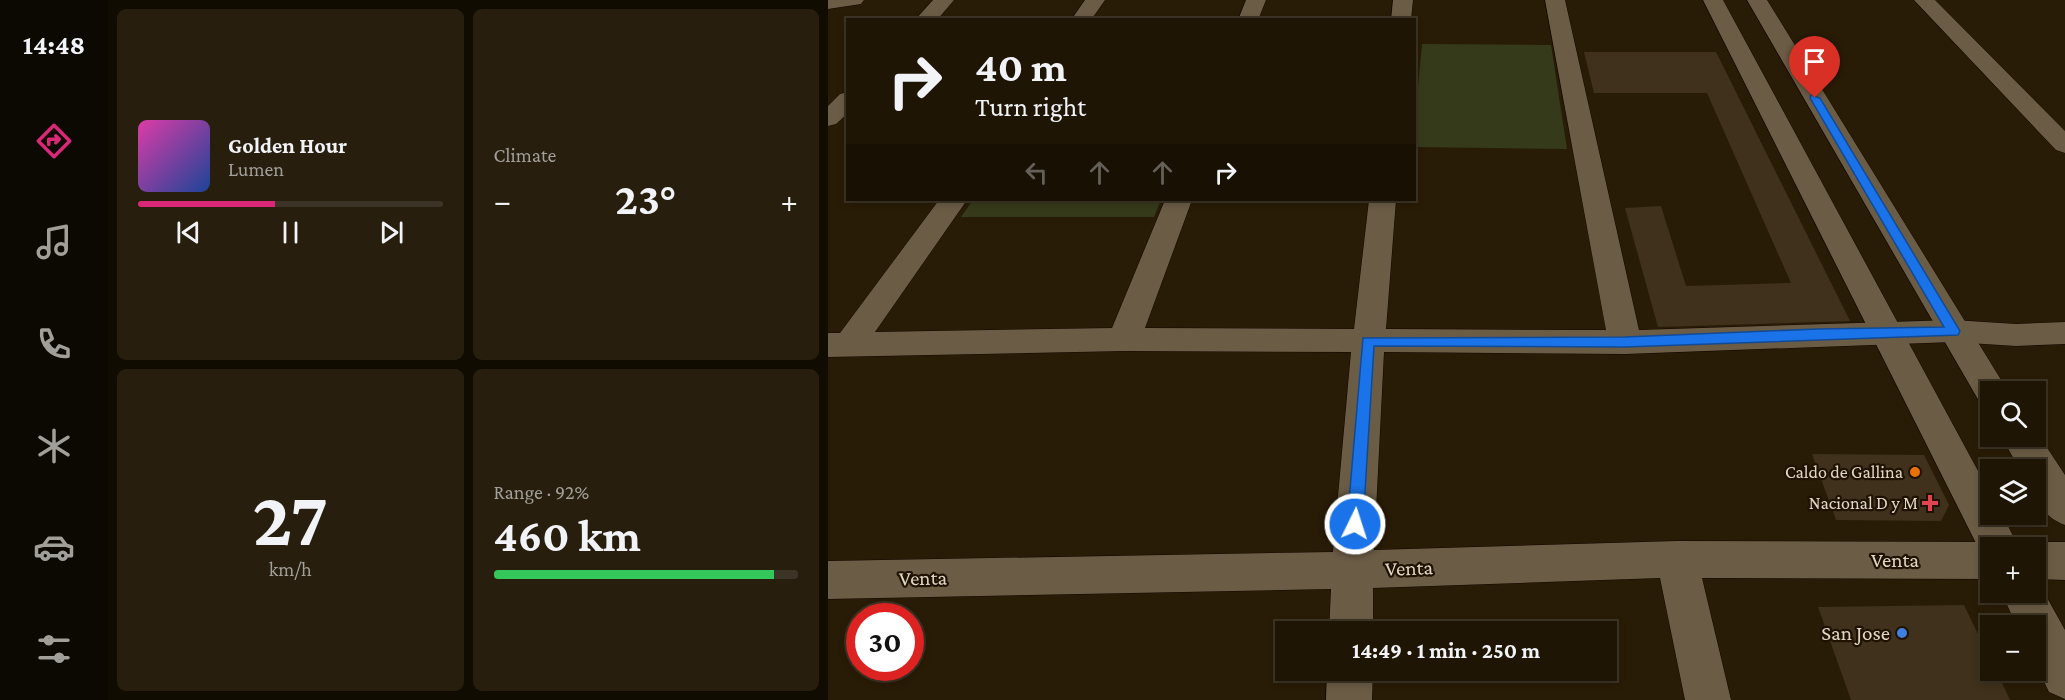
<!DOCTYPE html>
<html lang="en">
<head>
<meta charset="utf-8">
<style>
  body { margin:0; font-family:"Crimson Pro",serif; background:#271e0e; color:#f1f3f6; height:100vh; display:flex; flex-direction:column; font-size:22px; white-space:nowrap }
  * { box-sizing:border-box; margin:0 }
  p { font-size:20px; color:#a19f9a }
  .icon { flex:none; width:33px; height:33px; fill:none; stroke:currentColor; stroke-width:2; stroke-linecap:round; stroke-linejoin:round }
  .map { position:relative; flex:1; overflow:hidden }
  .panel { display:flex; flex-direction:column; gap:9px; padding:9px; background:#110c02; width:720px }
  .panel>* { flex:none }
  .guide { position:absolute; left:18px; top:18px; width:570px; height:183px; border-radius:0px; box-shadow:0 3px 9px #0003,0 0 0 2px #3c3426; background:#1f1504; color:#f1f3f6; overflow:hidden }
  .buttons { position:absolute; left:1152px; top:381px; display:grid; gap:12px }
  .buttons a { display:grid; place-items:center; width:66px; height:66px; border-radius:0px; background:#1f1504; box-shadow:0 3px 9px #0003,0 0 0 2px #3c3426; font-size:30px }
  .speed { position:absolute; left:18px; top:603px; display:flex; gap:12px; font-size:30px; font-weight:700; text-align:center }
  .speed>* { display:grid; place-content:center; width:78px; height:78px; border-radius:50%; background:#1f1504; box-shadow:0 3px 9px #0003,0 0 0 2px #3c3426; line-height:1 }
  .speed .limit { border:9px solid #d22; background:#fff; color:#111 }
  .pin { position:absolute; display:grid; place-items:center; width:51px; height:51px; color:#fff; margin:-62px -26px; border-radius:50% 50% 50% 0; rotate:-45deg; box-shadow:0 0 6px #0007 }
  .pin .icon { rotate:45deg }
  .me { position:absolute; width:66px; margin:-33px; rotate:4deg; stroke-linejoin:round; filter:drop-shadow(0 0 4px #0008) }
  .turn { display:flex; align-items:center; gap:21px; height:126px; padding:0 30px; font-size:27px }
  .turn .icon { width:78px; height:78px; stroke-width:2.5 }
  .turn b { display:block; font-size:42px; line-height:51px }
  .lanes { display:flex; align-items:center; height:57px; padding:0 30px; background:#0003; justify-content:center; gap:30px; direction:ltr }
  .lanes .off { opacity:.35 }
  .big { font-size:45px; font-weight:700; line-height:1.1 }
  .panel .tile { flex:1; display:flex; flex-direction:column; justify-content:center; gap:9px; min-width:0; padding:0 21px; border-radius:9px; background:#271e0e }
  .panel .dial { align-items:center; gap:0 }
  .dial b { font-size:78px; line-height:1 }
  .song { display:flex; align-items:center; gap:18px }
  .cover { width:72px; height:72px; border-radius:9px; background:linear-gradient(135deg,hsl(320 70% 55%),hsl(220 70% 35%)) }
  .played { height:6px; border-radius:3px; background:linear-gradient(90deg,#db2777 45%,#3c3426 45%) }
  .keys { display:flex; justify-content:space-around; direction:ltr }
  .heat { display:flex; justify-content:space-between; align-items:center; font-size:33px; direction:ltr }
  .charge { height:9px; border-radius:4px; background:linear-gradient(90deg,#34c759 92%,#3c3426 0) }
  .panel .tiles { flex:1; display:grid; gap:9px; grid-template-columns:repeat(2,1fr) }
  .trip { position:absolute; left:447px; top:621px; width:342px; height:60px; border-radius:0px; background:#1f1504; box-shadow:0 3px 9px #0003,0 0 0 2px #3c3426; font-weight:700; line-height:60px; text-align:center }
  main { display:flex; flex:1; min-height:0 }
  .menu { display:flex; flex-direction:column; width:108px; justify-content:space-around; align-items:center; background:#0c0802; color:#a19f9a }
  .menu .icon { width:42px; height:42px }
  .menu .current { color:#db2777 }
  .menu b { font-size:27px; color:#f1f3f6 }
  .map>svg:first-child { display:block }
  .green { fill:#353b1a }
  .building { fill:#3f311b }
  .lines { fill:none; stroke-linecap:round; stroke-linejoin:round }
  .street-casing { stroke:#110600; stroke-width:1 }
  .secondary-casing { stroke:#110600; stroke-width:1 }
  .street { fill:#6b5c45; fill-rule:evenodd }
  .secondary { fill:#6b5c45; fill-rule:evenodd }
  .route { fill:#1a73e8; stroke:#114b97; stroke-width:1.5 }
  .food-dot { fill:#e8710a; stroke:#1f1201; stroke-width:2 }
  .health-dot { fill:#e0444e; stroke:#1f1201; stroke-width:2 }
  .shop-dot { fill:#3f7fe0; stroke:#1f1201; stroke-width:2 }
  .labels { text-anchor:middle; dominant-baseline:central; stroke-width:4.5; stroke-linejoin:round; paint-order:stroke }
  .poi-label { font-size:18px; fill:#e0d7ca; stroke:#1f1201; text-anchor:end }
  .near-street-label { font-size:21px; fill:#e0d7ca; stroke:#1f1201 }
  .near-poi-label { font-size:21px; fill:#e0d7ca; stroke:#1f1201; text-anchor:end }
</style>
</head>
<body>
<main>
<nav class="menu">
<b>14:48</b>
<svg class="icon current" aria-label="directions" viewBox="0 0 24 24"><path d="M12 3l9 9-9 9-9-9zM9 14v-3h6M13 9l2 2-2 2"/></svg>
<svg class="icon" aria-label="music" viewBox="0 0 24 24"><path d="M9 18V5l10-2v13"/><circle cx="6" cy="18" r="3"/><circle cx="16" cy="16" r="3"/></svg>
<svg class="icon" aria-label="phone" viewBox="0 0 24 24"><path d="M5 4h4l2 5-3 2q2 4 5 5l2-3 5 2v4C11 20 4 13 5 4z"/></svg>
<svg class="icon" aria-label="climate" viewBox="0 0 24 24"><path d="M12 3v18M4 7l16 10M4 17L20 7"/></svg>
<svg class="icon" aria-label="car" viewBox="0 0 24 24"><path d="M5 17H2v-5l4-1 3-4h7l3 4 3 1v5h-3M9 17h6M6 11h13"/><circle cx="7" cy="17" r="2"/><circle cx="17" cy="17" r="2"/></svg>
<svg class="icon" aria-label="filters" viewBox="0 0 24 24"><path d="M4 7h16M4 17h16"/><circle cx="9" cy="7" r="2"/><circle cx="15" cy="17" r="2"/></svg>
</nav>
<section class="panel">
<div class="tiles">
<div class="tile">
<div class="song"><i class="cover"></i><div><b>Golden Hour</b><p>Lumen</p></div></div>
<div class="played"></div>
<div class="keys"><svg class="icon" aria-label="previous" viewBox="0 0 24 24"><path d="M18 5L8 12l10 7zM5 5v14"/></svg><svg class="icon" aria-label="pause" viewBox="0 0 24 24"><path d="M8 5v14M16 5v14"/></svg><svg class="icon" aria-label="next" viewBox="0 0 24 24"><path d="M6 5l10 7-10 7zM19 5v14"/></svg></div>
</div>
<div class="tile"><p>Climate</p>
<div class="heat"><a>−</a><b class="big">23°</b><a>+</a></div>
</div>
<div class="tile dial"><b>27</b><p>km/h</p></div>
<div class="tile"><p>Range · 92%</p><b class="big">460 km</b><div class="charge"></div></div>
</div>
</section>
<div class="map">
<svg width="1237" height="700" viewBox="0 0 1237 700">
  <rect width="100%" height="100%" fill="#291c06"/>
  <!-- green -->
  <path class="green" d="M594,44L723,45L739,149L587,147V119Z
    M145,200H333L326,217H133Z"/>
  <!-- building -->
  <path class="building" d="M756,52H888L1022,321L830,327L797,208L833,206L858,286L963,283L879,93H766Z
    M984,454L1096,455L1121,505L1113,521L1008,520Z
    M1136,605L1162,659V670H1168L1182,700H1023L990,607Z"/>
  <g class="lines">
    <defs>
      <path id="street" d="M0,0H36L33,4L0,9Z
        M105,0H126L109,20H87Z
        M257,0H277L263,20H243Z
        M418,0H438L430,20H410Z
        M565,0H585L583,20H563Z
        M717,0H737L811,330L1125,320L1188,324L1237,322V344L1188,346L1125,342L797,354L556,352L546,550L849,541L1162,542L1175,548H1162V579L874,578L903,700H857L832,578L545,588V632H501L503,589L0,599V561L505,552L523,352L296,351L0,357V333H12L111,200H139L47,332L284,328L337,200H364L317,328L526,329L541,200H568L558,329L778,330Z
        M1086,0H1107L1237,131V153L1228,150Z
        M20,92V113L8,124L0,126V106L12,94Z
        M1208,542H1237V580L1208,579V548H1195Z
        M499,670H545L544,700H498Z"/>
      <path id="secondary" d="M875,0H895L1162,493V514H1174L1191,548H1162V563L1157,561Z
        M919,0H939L1175,383L1180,392H1162V405L1151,401Z
        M1208,431L1237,475V525C1210,515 1208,495 1208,470H1192L1173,436H1208Z
        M1208,578L1237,630V699L1221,692L1208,665V626H1189L1173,592H1208Z"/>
    </defs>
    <!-- street casing -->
    <use href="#street" class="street-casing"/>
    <!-- secondary casing -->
    <use href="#secondary" class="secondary-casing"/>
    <!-- street -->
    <use href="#street" class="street"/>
    <!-- secondary -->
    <use href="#secondary" class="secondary"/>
  </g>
  <!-- route -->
  <path class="route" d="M983,95L992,98L1132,331L1130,335L797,347L546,346L535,524L533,529L527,531L521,529L519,524L535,338L797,337L989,329L1116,327L982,98Z"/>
  <!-- markers -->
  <circle class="food-dot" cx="1087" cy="472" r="6"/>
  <path class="health-dot" d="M1099 494h6v6h6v6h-6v6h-6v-6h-6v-6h6z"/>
  <circle class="shop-dot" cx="1074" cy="633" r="6"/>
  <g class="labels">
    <!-- poi labels -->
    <g class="poi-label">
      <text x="1075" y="472">Caldo de Gallina</text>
      <text x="1090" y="503">Nacional D y M</text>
    </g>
    <!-- near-street labels -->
    <g class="near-street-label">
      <text x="1067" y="560">Venta</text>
      <text transform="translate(581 568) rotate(-2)">Venta</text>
      <text transform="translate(95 578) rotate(-1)">Venta</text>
    </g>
    <!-- near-poi labels -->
    <g class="near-poi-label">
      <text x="1062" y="633">San Jose</text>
    </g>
  </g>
</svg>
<div class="buttons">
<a><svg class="icon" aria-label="search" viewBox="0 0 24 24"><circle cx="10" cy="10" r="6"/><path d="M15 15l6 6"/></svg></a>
<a><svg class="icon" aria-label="layers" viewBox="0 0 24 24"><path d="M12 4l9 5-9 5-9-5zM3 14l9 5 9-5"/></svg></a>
<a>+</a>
<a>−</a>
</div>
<div class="speed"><div class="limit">30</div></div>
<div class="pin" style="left:987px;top:98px;background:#d93025"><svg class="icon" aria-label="arrive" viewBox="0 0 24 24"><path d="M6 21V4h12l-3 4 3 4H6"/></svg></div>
<svg class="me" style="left:527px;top:524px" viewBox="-20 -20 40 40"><circle r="17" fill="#1a73e8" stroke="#fff" stroke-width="3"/><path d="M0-11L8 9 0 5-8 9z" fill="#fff"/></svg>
<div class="trip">14:49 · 1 min · 250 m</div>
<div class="guide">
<div class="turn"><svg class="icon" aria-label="right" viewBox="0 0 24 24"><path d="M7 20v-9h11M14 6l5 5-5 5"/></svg><div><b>40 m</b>Turn right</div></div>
<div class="lanes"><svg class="icon off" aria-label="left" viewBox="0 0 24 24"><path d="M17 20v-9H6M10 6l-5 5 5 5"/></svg><svg class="icon off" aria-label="ahead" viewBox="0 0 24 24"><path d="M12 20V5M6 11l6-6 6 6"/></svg><svg class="icon off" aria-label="ahead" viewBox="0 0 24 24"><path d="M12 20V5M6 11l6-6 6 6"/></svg><svg class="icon" aria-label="right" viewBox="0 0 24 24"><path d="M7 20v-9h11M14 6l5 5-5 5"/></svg></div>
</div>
</div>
</main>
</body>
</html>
